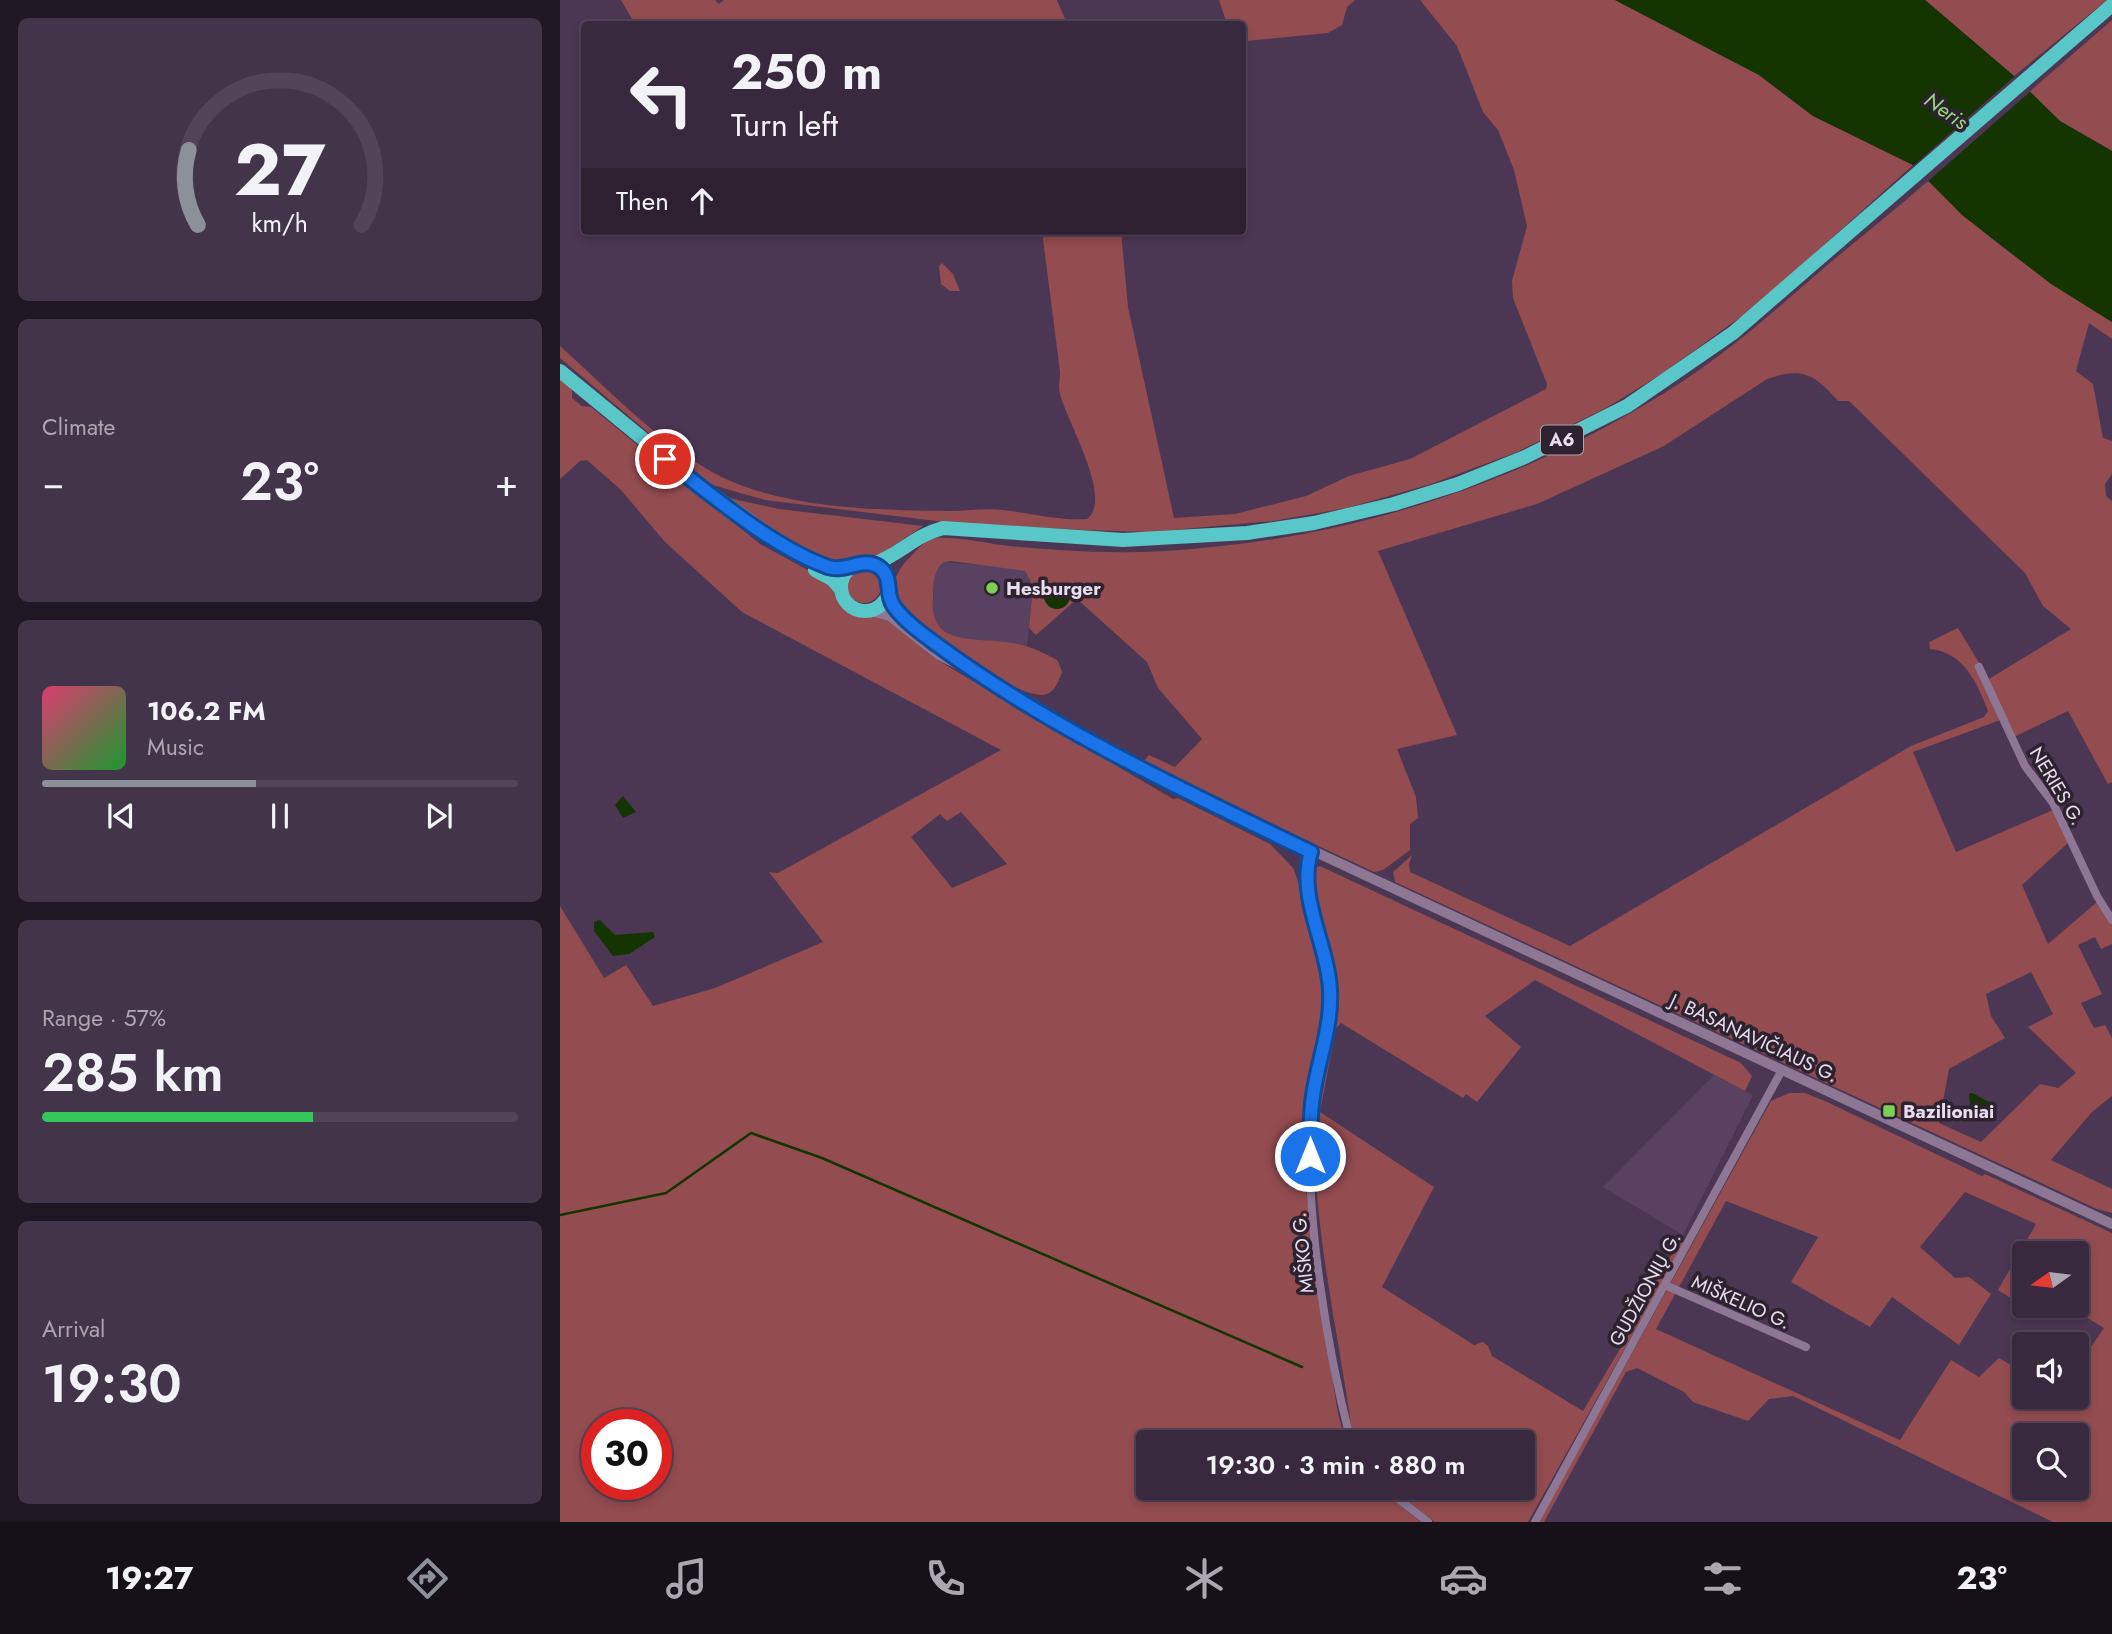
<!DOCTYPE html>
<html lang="en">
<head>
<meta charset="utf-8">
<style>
  body { margin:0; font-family:Jost,sans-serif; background:#433549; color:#f1f3f6; height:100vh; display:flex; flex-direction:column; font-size:26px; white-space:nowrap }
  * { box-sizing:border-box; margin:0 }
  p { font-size:23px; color:#aba6b0 }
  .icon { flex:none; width:38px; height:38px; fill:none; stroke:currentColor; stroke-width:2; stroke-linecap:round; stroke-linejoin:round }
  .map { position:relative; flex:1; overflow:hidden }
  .sheet { display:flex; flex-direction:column; gap:18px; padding:18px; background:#1f1722; width:560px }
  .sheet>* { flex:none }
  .guide { position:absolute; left:21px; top:21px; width:665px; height:214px; border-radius:7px; box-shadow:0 4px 10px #0003,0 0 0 2px #524558; background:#38293e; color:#f1f3f6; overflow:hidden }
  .needle { width:46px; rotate:256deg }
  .controls { position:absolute; left:1452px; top:1241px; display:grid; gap:14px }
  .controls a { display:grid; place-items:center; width:77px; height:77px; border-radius:7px; background:#38293e; box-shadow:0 4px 10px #0003,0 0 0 2px #524558; font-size:35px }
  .speed { position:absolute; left:21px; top:1409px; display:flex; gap:14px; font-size:35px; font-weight:700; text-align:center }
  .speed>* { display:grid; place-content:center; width:91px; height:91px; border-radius:50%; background:#38293e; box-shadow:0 4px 10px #0003,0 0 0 2px #524558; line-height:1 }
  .speed .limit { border:10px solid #d22; background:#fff; color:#111 }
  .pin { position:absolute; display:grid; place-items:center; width:60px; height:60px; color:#fff; margin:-30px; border:4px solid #fff; border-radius:50%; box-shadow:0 2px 7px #0007 }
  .me { position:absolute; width:77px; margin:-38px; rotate:0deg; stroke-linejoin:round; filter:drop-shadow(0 0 5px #0008) }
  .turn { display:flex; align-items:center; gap:24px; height:147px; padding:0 35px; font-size:32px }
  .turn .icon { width:91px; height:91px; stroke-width:2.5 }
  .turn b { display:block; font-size:49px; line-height:60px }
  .then { display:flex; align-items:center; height:66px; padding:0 35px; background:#0003; gap:14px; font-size:26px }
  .big { font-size:52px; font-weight:600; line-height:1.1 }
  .sheet .tile { flex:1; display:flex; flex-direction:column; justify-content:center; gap:10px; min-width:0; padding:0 24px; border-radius:10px; background:#433549 }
  .sheet .dial { align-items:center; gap:0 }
  .dial svg { height:182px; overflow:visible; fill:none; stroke:#524558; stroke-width:7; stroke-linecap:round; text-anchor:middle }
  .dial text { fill:#f1f3f6; stroke:none }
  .song { display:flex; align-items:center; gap:21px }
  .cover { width:84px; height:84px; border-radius:10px; background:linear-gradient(135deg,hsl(340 70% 55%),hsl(130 70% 35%)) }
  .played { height:7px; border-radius:4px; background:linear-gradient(90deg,#8c9099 45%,#524558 45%) }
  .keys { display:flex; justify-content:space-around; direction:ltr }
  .heat { display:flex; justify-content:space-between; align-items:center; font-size:38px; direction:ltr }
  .charge { height:10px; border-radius:5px; background:linear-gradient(90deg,#34c759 57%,#524558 0) }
  .trip { position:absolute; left:576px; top:1430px; width:399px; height:70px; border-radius:7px; background:#38293e; box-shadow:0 4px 10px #0003,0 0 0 2px #524558; font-weight:600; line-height:70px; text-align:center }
  .dock { display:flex; height:112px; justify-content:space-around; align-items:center; background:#161019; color:#aba6b0 }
  .dock .icon { width:49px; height:49px }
  .dock .current { color:#8c9099 }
  .dock b { font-size:32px; color:#f1f3f6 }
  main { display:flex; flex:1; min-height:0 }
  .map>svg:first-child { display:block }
  .built { fill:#594162 }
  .green { fill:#934c50; fill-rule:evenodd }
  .water { fill:#143401 }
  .pier { fill:#4b3753 }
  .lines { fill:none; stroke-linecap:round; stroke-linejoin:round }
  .stream { stroke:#143401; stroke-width:2.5 }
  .street { stroke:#8d7795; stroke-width:8 }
  .secondary { stroke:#8d7795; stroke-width:10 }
  .highway { stroke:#59c6c8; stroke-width:14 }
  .route-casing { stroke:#114b97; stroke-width:18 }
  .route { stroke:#1a73e8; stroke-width:12 }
  .poi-dot { fill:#7cd155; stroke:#2c232f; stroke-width:2.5 }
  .labels { text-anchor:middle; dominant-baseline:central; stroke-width:7; stroke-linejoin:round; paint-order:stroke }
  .shield { fill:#2c232f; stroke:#b0a4b4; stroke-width:2 }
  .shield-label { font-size:18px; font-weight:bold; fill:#e8dced }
  .poi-label { font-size:19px; font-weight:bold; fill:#e8dced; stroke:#2c232f; text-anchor:start }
  .street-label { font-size:19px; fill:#e8dced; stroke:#2c232f }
  .water-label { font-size:21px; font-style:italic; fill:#98d77d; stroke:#2c232f }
</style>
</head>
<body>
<main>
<section class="sheet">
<div class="tile dial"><svg viewBox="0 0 100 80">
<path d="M14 69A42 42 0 1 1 86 69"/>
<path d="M14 69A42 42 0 0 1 10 36" stroke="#8c9099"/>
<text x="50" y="56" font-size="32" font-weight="700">27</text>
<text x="50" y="72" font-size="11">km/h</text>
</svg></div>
<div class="tile"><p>Climate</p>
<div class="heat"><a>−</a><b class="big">23°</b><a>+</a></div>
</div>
<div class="tile">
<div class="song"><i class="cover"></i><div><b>106.2 FM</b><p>Music</p></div></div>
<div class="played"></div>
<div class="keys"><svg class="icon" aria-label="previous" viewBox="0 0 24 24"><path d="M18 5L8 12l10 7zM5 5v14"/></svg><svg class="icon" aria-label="pause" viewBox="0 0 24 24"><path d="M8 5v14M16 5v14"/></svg><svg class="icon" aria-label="next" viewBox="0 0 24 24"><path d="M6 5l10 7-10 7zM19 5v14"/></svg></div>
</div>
<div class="tile"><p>Range · 57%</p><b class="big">285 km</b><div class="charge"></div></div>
<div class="tile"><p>Arrival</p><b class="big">19:30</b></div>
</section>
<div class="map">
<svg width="1552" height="1522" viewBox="0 0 1552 1522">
  <rect width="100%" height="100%" fill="#4b3753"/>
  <!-- built -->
  <path class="built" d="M384,562L459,568L465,571L473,586L467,646L398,638L390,635L374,622L372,612L375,573Z
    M1154,1075L1193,1095L1123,1235L1043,1187Z"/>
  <!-- green -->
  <path class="green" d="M61,0H155L159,4L164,0H497L507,24H75Z
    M659,0H795L787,7L782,25L768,33L686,41L683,40L682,24H667Z
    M860,0H1055L1199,75L1253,116L1353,165L1196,306L1100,375L1046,408L957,452L871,484L787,508L713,521L591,532L523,530L384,522L205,500L149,484L0,358V346C47,388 93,437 147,469C214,509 313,510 390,511C407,511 426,508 443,510C471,513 499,521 527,519C554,499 506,420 500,394C498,387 500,379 500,372L482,231H561L568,307L614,518L675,514L746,496L789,476L850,459L986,389L987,384L953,298L952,281L967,226L954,170L938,130L923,112L897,46Z
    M1365,0H1547L1454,76Z
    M1552,20V151L1500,121L1469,92Z
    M1368,181C1423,237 1486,281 1552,322V339L1529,323L1516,371L1533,384L1543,438L1552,441V474L1545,484L1546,496L1552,501V782L1548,784L1508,711L1454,737L1446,718L1353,752L1396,852L1493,810L1508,843L1462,885L1488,944L1537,902L1552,925V944L1541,949L1535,937L1518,945L1542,994L1521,1003L1534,1028L1545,1025L1552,1038V1096L1532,1112L1491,1160L1552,1189V1213L1537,1209L835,882L833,872L852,855L849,864L850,872L1010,946L1351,746L1424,717L1428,711C1417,682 1403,652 1370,649L1369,642L1398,628L1429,679L1511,629L1483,606L1465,573L1289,401H1278C1254,374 1243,367 1207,379L1104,446L977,504L818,551L897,735L837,749L856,797L858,818L850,824V850L823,870L814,872L582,763L589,755L615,767L642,739L598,688L587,662L517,599L476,635L469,628L473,586L465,571L391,561L384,562C373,571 374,583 373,597C368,651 422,635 458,644C471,647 486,653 498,661L502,672C499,680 496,690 487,694C462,704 340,623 334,597C331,581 339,569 349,558C357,550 362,543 373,538C399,536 424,543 450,546C500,551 554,554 605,551C789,540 964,484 1120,383C1174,348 1222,304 1271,262C1303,235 1336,209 1368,181ZM1471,972L1493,1014L1468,1027L1516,1073L1498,1088L1480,1084L1421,1142L1379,1123L1389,1069L1445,1038L1431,1016L1426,994Z
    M382,263L393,274L400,291H390L381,284L379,266Z
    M0,379L12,389V398L22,406L31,407L92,457L93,464L101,470H109L200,544L268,581L283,607L291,613L316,615L331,621L374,658L613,799L618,798L710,844L733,868L743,894L763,981V1013L746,1086L742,1119V1152L753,1253L778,1414L786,1442H588V1488H817L861,1522H0V906L44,978L66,965L93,1006L155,988L263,942L209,872L218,873L441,750L182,612L105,542L61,490L27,460L20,461L0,479ZM401,812L447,864L392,888L351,837L380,814L387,821ZM37,1424H96V1484H37Z
    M165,497L219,509L363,526L315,558L299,557L278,565L224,540Z
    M287 586a17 17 0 1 1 34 0a17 17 0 1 1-34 0Z
    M760,866L1181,1063L1192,1076L1185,1091L975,980L925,1016L961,1047L917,1102L906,1094L903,1098L781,1023L776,1028L760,1112L874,1187L822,1287L914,1345L923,1342L928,1346L932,1356L1023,1411L1076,1322L1072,1318L1121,1240L1124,1243L968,1522H875L830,1488H962V1442H796L792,1431C778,1332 755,1235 754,1135C754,1093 771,1055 773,1014C776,970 762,926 752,883L753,868Z
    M1229,1093H1245L1267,1102L1422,1176L1425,1174L1552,1233V1522H1493L1233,1396L1209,1399L1188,1421L1133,1402L1124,1392L1077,1368L1066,1372L984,1522H979L1211,1101ZM1405,1192L1476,1224L1438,1290L1475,1313L1480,1306H1465V1253H1517V1306H1508L1544,1328L1517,1367V1396H1465V1373L1439,1358L1419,1377L1391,1360L1340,1440L1096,1329L1166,1201L1258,1237L1231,1282L1310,1327L1332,1297L1399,1345L1431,1294L1409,1277L1395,1278L1360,1247ZM1465,1435H1517V1488H1465Z"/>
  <!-- water -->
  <path class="water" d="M1055,0H1365L1454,76L1500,121L1552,151V322L1491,284L1402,215L1353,165L1253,116L1199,75Z
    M484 596a13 13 0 1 1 26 0a13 13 0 1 1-26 0Z
    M63,796L76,812L63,818L55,805Z
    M40,920L55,935L93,932L95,937L69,954L53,956L34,931V922Z
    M1412,1093L1433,1104L1429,1114L1410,1105L1409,1094Z"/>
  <!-- pier -->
  <path class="pier" d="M1457,74L1472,90L1366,183L1351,168Z"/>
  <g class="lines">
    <!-- stream -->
    <path class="stream" d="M0,1215L106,1193L191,1133L262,1158L742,1367"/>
    <!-- street -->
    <path class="street" d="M1419,667L1465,766L1493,803L1537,896L1552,920
      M751,852C737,895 766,944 770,988C773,1034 752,1075 750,1120C746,1221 766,1344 791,1442
      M1105,1285L1246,1347
      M824,1488L868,1522
      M975,1522L1222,1070"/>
    <!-- secondary -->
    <path class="secondary" d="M328,594L341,615L379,646
      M309,611L330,616L379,655L421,676L610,784L1552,1224"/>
    <!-- highway -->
    <path class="highway" d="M0,371L133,480L205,532L233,550L268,567L292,566
      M281 587a24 24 0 1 1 48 0a24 24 0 1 1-48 0Z
      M313,564C340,555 353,536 383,528L563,540L687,533L754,523L834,504L898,484L965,457L1067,406L1173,333L1552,5
      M255,570L272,579L281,589"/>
  </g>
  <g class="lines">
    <defs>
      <path id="route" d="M105,459C153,496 211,546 268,567C286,573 303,556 319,567C333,577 325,592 333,605C343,620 361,633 376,644C491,729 623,790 751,852C737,897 768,945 770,990C772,1028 758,1060 753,1096C750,1116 750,1136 750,1156"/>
    </defs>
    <!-- route casing -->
    <use href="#route" class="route-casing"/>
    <!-- route -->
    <use href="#route" class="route"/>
  </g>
  <!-- markers -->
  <g class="poi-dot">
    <circle cx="432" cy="588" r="7"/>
    <rect x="1322" y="1104" width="14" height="14" rx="3.5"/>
  </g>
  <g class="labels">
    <!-- shield labels -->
    <rect class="shield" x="981" y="425.5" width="42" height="29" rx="5"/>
    <g class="shield-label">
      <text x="1002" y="440">A6</text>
    </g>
    <!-- poi labels -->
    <g class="poi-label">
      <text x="446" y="588">Hesburger</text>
      <text x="1343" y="1111">Bazilioniai</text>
    </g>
    <!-- street labels -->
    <g class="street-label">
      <text transform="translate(1497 786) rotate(59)">NERIES G.</text>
      <text transform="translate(1194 1038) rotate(25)">J. BASANAVIČIAUS G.</text>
      <text transform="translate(743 1253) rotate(-96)">MIŠKO G.</text>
      <text transform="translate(1085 1289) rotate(-61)">GUDŽIONIŲ G.</text>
      <text transform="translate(1181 1302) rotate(24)">MIŠKELIO G.</text>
    </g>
    <!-- water labels -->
    <g class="water-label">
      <text transform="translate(1386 111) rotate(35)">Neris</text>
    </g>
  </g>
</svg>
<div class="controls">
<a><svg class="needle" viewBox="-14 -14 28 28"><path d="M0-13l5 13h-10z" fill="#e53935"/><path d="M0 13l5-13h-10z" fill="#aba6b0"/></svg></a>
<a><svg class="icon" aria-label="sound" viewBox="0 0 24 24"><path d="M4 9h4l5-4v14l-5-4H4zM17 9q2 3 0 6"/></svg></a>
<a><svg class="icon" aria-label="search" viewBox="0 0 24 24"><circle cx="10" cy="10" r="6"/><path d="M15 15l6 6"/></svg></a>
</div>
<div class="speed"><div class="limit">30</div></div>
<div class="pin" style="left:105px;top:459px;background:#d93025"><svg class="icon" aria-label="arrive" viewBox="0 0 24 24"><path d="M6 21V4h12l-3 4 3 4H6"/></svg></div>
<svg class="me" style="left:750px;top:1156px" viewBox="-20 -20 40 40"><circle r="17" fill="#1a73e8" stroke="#fff" stroke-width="3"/><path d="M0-11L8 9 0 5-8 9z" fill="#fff"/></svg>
<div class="trip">19:30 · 3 min · 880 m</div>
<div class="guide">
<div class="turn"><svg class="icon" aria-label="left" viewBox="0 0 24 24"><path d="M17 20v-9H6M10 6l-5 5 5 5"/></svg><div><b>250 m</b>Turn left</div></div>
<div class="then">Then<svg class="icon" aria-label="ahead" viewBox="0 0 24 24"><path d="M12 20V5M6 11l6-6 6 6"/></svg></div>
</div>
</div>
</main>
<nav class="dock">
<b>19:27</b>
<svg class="icon current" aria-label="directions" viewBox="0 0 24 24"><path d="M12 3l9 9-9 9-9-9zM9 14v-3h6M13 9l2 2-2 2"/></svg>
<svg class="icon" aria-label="music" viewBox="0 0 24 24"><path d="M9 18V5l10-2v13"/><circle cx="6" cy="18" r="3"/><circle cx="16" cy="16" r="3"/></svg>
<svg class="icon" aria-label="phone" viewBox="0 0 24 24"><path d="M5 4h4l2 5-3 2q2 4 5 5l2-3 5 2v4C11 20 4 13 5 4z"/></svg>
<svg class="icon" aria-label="climate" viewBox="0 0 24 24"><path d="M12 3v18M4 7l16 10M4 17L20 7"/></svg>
<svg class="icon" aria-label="car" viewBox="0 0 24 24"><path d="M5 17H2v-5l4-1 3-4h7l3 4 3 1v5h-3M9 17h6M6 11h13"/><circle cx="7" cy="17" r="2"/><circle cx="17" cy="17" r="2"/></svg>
<svg class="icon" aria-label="filters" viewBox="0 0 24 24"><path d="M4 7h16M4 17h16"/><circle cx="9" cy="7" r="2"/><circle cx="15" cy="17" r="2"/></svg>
<b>23°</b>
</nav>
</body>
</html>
